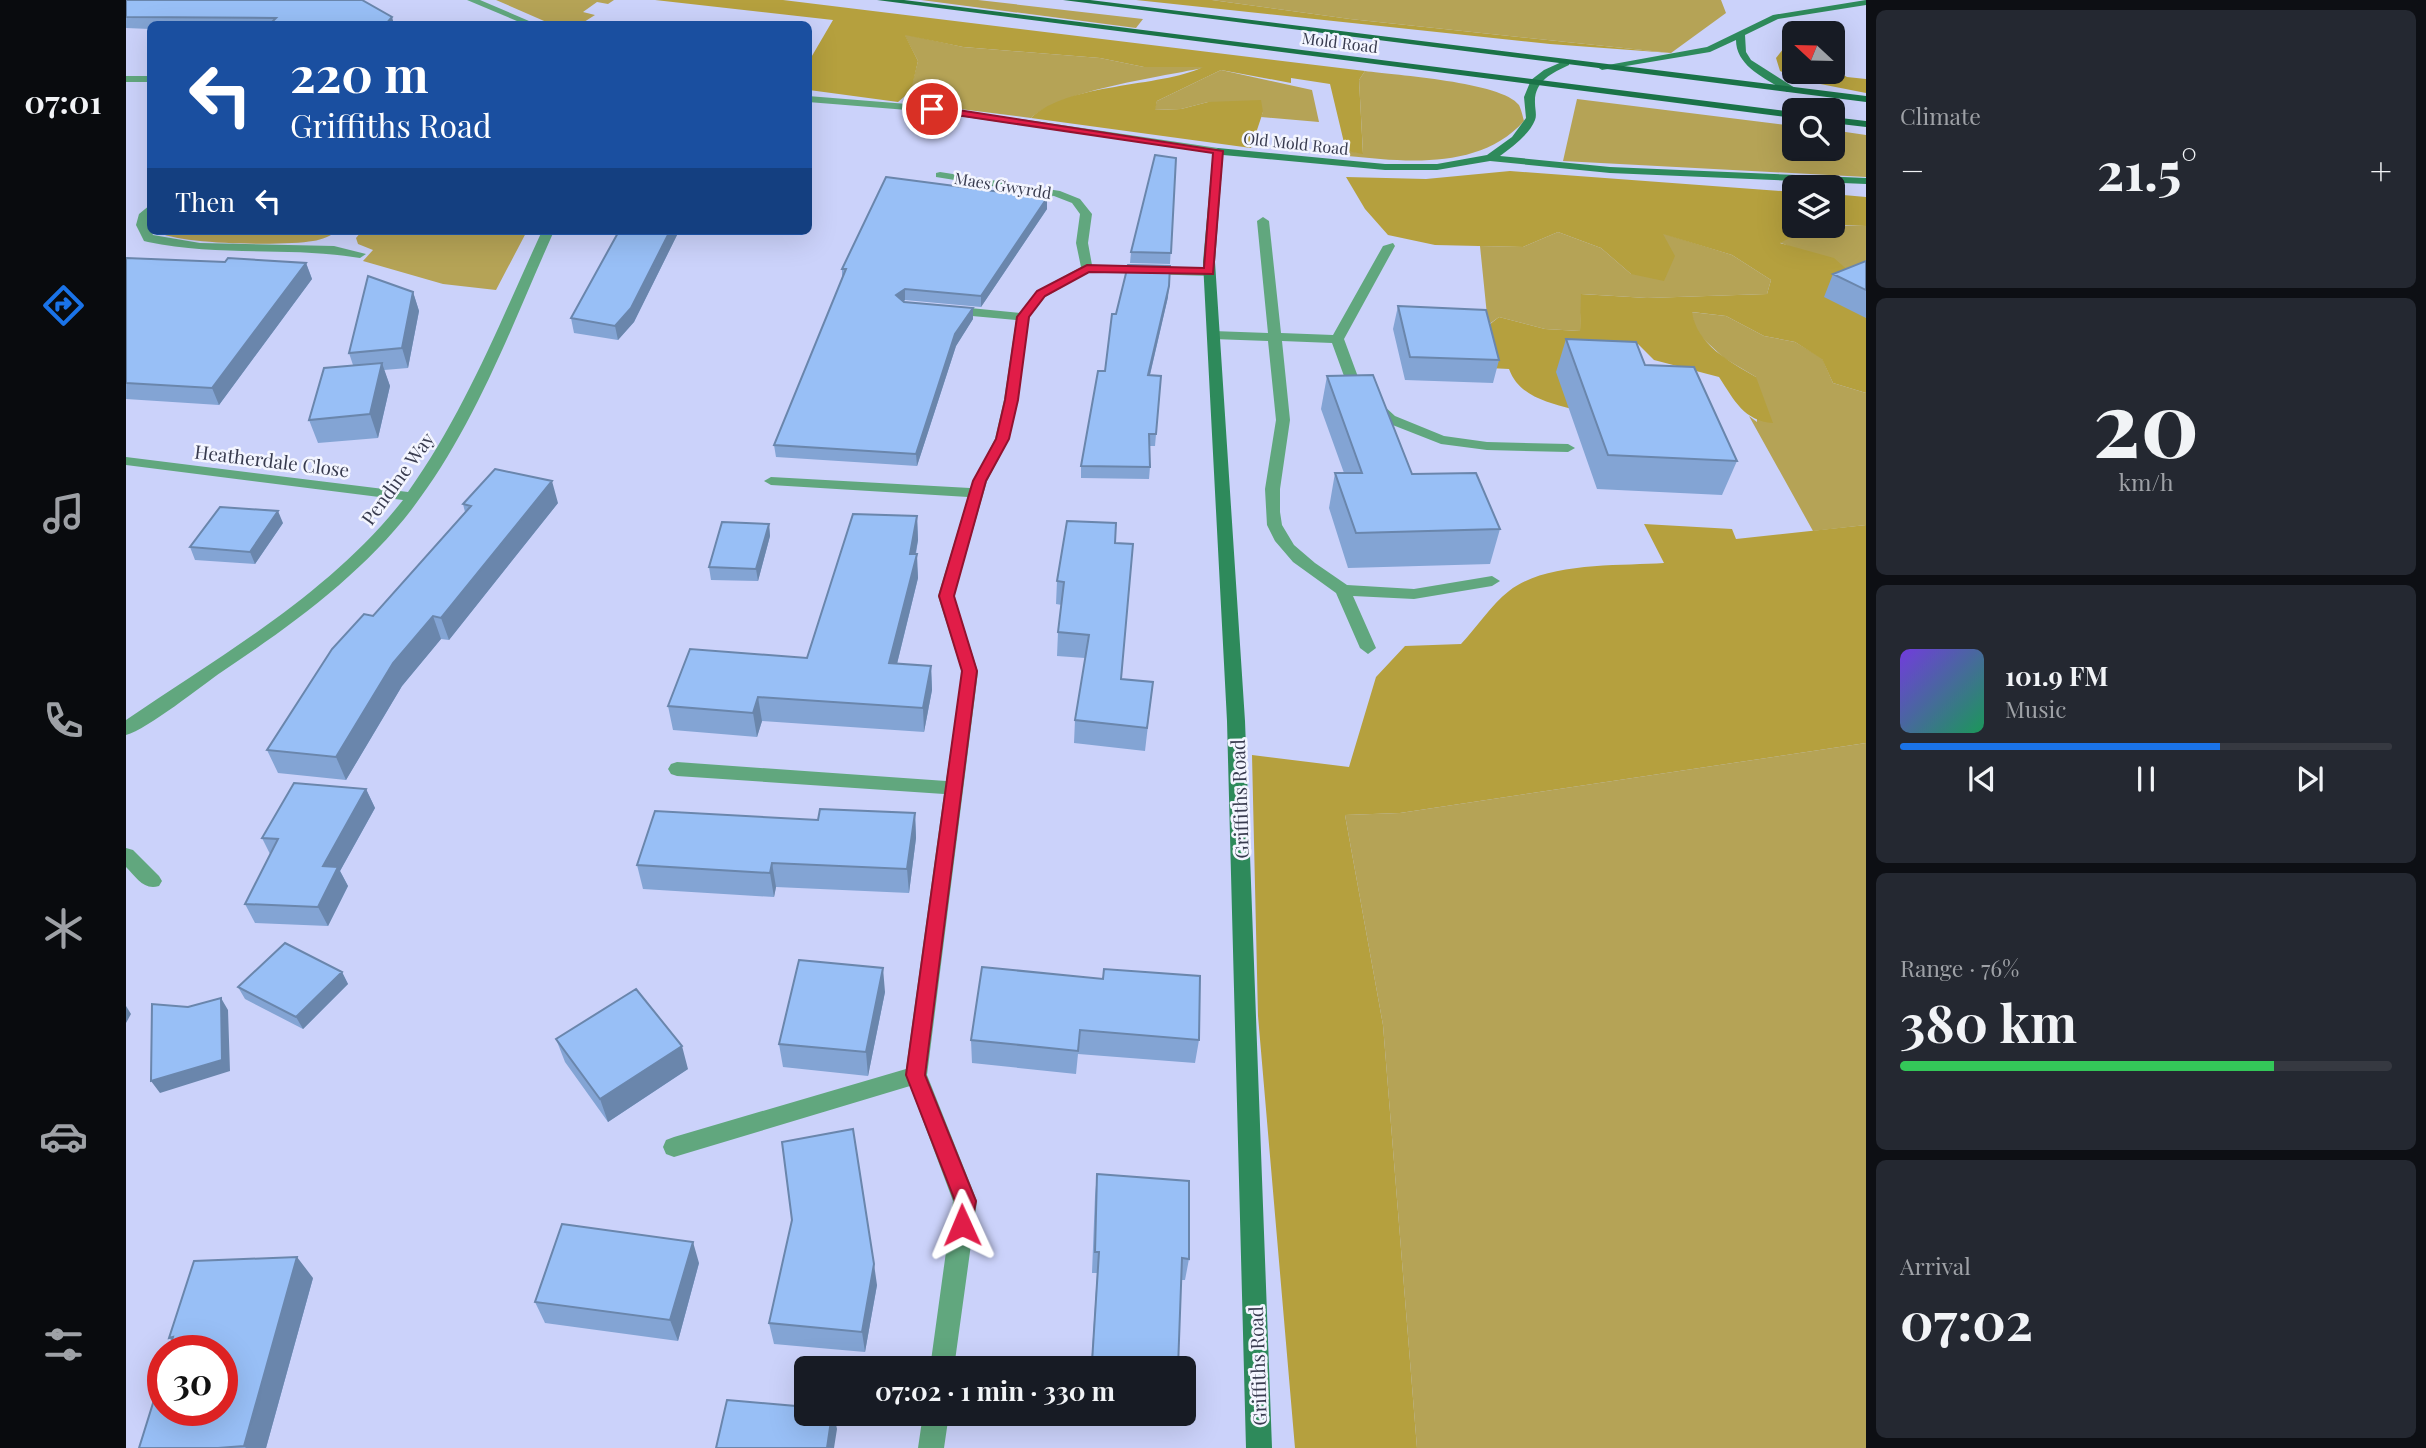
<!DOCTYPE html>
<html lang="en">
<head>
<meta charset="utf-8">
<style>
  body { margin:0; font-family:"Playfair Display",serif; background:#242831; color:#f1f3f6; height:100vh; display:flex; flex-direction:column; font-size:26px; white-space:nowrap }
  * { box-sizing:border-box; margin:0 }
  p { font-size:23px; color:#9ea1a6 }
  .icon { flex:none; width:38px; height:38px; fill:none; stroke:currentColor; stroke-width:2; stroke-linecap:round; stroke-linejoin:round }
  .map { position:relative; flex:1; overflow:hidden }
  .sheet { display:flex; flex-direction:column; gap:10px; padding:10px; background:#0d0f14; width:560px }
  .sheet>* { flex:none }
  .guide { position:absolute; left:21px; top:21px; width:665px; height:214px; border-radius:10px; box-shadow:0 7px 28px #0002; background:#1a4fa0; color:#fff; overflow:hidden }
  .needle { width:46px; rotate:292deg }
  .tools { position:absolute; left:1656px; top:21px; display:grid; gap:14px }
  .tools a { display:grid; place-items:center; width:63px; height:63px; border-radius:10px; background:#171b24; box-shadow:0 7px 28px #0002; font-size:35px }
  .speed { position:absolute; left:21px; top:1335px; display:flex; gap:14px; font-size:35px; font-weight:700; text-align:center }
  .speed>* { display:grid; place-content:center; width:91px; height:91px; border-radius:50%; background:#171b24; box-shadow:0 7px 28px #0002; line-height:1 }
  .speed .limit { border:10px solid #d22; background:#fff; color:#111 }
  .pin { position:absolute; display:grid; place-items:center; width:60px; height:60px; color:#fff; margin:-30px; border:4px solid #fff; border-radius:50%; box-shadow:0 2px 7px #0007 }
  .me { position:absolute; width:77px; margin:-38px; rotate:359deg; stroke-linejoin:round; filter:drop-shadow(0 0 5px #0008) }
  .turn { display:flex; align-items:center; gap:24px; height:147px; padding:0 28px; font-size:32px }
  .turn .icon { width:91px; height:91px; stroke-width:2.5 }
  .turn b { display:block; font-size:49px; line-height:60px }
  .then { display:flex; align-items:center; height:66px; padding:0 28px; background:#0003; gap:14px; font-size:26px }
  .big { font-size:52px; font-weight:700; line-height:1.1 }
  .sheet .card { flex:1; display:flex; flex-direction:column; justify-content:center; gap:10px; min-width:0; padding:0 24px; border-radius:10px; background:#242831 }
  .sheet .dial { align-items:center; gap:0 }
  .dial b { font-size:91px; line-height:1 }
  .song { display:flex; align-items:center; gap:21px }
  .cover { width:84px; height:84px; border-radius:10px; background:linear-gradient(135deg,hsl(260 70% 55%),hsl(150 70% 35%)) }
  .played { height:7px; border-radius:4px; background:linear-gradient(90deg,#1a73e8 65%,#363941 65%) }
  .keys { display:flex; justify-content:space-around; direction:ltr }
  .heat { display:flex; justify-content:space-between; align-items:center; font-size:38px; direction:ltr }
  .charge { height:10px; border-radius:5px; background:linear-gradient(90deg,#34c759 76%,#363941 0) }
  .trip { position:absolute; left:668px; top:1356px; width:402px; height:70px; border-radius:10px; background:#171b24; box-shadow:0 7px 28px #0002; font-weight:700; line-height:70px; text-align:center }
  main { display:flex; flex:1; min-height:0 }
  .tab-bar { display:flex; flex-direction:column; width:126px; justify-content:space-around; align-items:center; background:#090b0e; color:#9ea1a6 }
  .tab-bar .icon { width:49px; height:49px }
  .tab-bar .current { color:#1a73e8 }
  .tab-bar b { font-size:32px; color:#f1f3f6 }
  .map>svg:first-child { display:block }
  .green { fill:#b5a356 }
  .forest { fill:#b5a03e }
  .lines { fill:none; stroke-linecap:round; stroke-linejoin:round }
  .lane { fill:#61a77e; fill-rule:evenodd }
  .street { fill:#61a77e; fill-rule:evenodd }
  .secondary { fill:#2e8a5b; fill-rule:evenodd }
  .primary { fill:#1a7348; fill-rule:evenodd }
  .tree { fill:#8b887e }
  .wall { fill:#83a4d4 }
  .shaded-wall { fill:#6a86ac }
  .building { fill:#98bff6; stroke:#6a86ac; stroke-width:2 }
  .route { fill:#e11d48; stroke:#92132f; stroke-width:2 }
  .labels { text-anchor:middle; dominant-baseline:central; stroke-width:5; stroke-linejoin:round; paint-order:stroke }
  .far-street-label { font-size:16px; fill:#383b4f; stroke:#f3f5ff }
  .street-label { font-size:19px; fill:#383b4f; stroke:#f3f5ff }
</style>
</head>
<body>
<main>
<nav class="tab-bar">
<b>07:01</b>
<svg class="icon current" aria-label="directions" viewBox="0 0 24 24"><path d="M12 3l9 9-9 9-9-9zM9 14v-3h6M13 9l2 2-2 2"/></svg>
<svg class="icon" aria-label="music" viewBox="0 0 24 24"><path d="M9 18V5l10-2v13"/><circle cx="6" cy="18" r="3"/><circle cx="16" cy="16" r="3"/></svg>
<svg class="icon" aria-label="phone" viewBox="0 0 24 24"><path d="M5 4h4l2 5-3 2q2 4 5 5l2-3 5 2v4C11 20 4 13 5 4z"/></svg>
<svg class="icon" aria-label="climate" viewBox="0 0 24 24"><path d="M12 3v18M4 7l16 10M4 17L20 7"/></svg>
<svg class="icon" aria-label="car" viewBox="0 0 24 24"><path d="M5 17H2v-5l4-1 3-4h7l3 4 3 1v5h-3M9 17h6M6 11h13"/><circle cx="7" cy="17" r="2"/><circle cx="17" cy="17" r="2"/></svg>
<svg class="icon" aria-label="filters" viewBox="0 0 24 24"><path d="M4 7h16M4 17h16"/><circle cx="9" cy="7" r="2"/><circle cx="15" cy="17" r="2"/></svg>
</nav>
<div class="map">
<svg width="1740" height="1448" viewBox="0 0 1740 1448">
  <rect width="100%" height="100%" fill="#cbd2fa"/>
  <!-- green -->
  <path class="green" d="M370,0H488L482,4L471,2L457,12L469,15L458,22L467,24H425Z
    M795,0H852L1017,19L1010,28Z
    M1086,0H1595L1600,13L1545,53L1224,19Z
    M778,34L837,47L974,58L1018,67H1081C1036,77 938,89 905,118L786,103L799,91L785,88L792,61Z
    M1095,70L1186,90L1193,122L1135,117L1137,112L1082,102L1055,109L1028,110L1031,101Z
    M1239,71C1269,75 1376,82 1393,105C1395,109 1397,117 1398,121C1354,170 1281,162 1222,156L1220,151L1237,153L1233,80Z
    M1451,99L1668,126V149H1706V130L1740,135V177L1437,161Z
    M1686,226H1740V279L1653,242Z
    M30,231H213C205,235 196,240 187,241C159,246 50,245 30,231Z
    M236,231H401L370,290L317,284L237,261L247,250L232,244L230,238Z
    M1432,232L1475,248L1505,274L1536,233L1606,255L1645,280L1641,294L1521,298L1456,294L1454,331L1419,329L1373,317L1362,325L1354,246L1397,247Z
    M1565,312L1600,316L1638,336L1669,342L1696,358L1707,383L1740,393V525L1687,531L1623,416L1631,422L1630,377L1598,358L1571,333Z
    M1740,743V1448H1291L1257,1025L1219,815L1274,813Z"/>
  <!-- forest -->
  <path class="forest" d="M529,0H657L1239,71L1233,80L1237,154L1220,151L1204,84L1165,78V83L1095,70L1031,101L1029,110L1055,109L1082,102L1135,100L1137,112L1125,148L905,118C943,82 1033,88 1077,67H1018L974,58L837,47L779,35L792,61L785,91L772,102L683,90V61L707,20Z
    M1010,0H1086L1224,19L1545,53L1424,44Z
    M1668,35V72H1706V68L1721,77L1740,79V93L1674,80L1654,71L1650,58Z
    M1384,171L1668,192V226H1686L1654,243L1708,258L1735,282L1740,318V393L1707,383L1696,359L1669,342L1638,336L1600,316L1566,312C1571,345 1603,361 1630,377L1647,423C1618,421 1608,400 1593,377L1528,360L1512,344L1457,373L1446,409C1420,402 1393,396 1383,369L1363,368L1354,332L1373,317L1419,329L1454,331L1455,294L1521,298L1641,294L1645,280L1606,255L1537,234L1549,256L1538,281L1505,274L1475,248L1432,232L1397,247L1309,245L1262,235L1239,209L1220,177L1300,179Z
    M1706,194L1740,197V226L1706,225Z
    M1518,524L1606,529L1610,539L1740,525V743L1274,813L1219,815L1257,1025L1291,1448H1169L1132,1016L1126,755L1223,767L1250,677L1279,646L1335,644C1351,627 1365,605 1383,591C1419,562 1493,566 1538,563Z"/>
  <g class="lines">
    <!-- lane -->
    <path class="lane" d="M341,0H354L410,24H398Z
      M1137,217L1143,221L1155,333L1207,335L1257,246L1267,243L1269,246L1218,339L1235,385L1269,416L1318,436L1361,442L1442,444L1449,448L1442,452L1361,450L1315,444L1259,422L1222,387L1206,343L1156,341L1164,420L1154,489V512L1156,525L1168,545L1189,563L1221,585L1288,589L1366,576L1374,581L1366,586L1288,599L1227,596L1250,648L1242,654L1234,648L1210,593L1167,562L1149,541L1141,525L1139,489L1150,420L1142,341L1087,339L1081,335L1087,331L1142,333L1131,221Z"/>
    <!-- street -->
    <path class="street" d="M0,76H24V82H0Z
      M682,96L806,106L1092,148L1097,151L1092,154L806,112L682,102Z
      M814,172L934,191L954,199L966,214L962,243L966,265L1083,268L1089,272L1083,276L963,272L919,297L903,317L892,400L883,439L861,481L828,596L852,672L801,1075L851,1201L828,1368H804L827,1201L784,1086L548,1157L540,1154L537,1147L540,1140L548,1137L780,1069L818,794L551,776L545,774L542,769L545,764L551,762L820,781L836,672L812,596L842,497L645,485L638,481L645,477L844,488L869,439L878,400L890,320L824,314L818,310L824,306L894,313L911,291L955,267L950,243L954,214L946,203L928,196L810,177V173Z
      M24,205L22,225L27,235L74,243L208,246L240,254L234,258C163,246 92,257 22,242L18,241L10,225L13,214Z
      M416,231H428C386,325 349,427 286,509C235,575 166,625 97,671C75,686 22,729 0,735V720C97,654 203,594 277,500L0,465V457L282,492C339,412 375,320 416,231Z
      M0,848L7,850L33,876L36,881L33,886C18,891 10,877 0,867Z
      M797,1414H823L818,1448H792Z"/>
    <!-- secondary -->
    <path class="secondary" d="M1740,0V5L1652,19L1619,35L1620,52L1625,60L1669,88V92H1661C1641,79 1610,67 1610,40L1584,52L1476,70L1471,67L1581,47L1647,15Z
      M1440,60L1443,61V65C1426,73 1408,81 1409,103C1409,109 1411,115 1409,120C1403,135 1387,146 1374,156L1484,167L1740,178V184L1484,173L1364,161L1311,170H1259L1097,155L1089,262L1119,721L1146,1448H1120L1101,721L1077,262L1087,151L1092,148L1259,164H1311L1361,155L1386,137L1400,118L1398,97L1405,80L1418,70Z"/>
    <!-- primary -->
    <path class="primary" d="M751,0H778L1668,112V118Z
      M937,0H964L1740,96V102Z
      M1706,117L1740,121V127L1706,123Z"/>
  </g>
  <!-- trees -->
  <circle class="tree" cx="816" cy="100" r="6"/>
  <!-- wall -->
  <path class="wall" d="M0,0L268,24H24V29L0,28Z
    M1050,158L1044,264L1004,263L1005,252Z
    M921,198V209L855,307L779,300L778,301L847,319L830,346L791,466L650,457L648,445L716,278V269Z
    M493,231H553L508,322L492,340L448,333L445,318Z
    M0,258L99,262L180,263L186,279L93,405L0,399Z
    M1740,261V318L1698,297L1707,274Z
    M287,292L293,311L282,368L258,370L264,386L252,438L192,443L183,420L227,365L223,353Z
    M1042,297L1024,375L1035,376L1029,446H1023L1024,467L1023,479L955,478V466L979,371L990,314Z
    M1272,306L1373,360L1367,383L1279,380L1267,329Z
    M1440,339L1519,365L1611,461L1596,495L1471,489L1430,372Z
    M1201,376L1286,474L1374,529L1364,564L1222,568L1203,508L1209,473H1218L1195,409Z
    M432,503L323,640L315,639L276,686L220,780L152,773L141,750L247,616L339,512L337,504Z
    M791,516L792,540L790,554L792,578L771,664L805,666L806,690L798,732L636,721L631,737L547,730L542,706L681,658Z
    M157,523L129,564L69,560L64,547Z
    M643,524L644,536L632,581L585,580L583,567Z
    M989,543L995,679L1027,682L1019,751L948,743L949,720L959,658L931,656L932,632L936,605L930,604L931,581Z
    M240,789L249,808L214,871L222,886L202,926L129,923L119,904L144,854L136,838Z
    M789,813L790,838L783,893L650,887L648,897L517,889L511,865L692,820Z
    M216,972L222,984L177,1029L119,999L112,987Z
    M977,979L1073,1040L1069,1063L952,1054L950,1074L846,1063L845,1040Z
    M759,992L742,1076L657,1067L653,1044Z
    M430,1039L562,1069L482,1122L439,1062Z
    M971,1174L1063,1259L1059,1280H1055L1052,1368H965L971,1273H966L969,1196Z
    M573,1263L552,1341L419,1323L409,1302Z
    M187,1278L140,1448H13L46,1341L43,1338Z
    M751,1285L739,1352L648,1344L643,1323Z"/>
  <!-- shaded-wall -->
  <path class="shaded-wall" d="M266,17L268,24H260Z
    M921,198V209L855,307V296Z
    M544,231H553L508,322L492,340L489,326Z
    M180,263L186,279L93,405L86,388Z
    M1043,286L1042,297L1021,387L1022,375Z
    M779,289V300L771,306L770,295Z
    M287,292L293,311L282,368L276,348Z
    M847,308V319L830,346L791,466L790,454L829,334Z
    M256,363L264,386L252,438L244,414Z
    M426,481L432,503L323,640L315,618Z
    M152,511L157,523L129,564L124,552Z
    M791,516L792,540L785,577L791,554L792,578L765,688L763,663Z
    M643,524L644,536L632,581L630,569Z
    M307,616L315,639L276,686L220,780L210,757L267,663Z
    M805,666L806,690L798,732L797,708Z
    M632,697L636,721L631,737L627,713Z
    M240,789L249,808L214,871L222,886L202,926L192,907L197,866Z
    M789,813L790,838L783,893L781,869Z
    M646,863L650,887L648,897L644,873Z
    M757,968L759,992L742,1076L740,1052Z
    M216,972L222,984L177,1029L170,1017Z
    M95,998L102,1010L104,1071L34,1093L25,1081Z
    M0,1006L5,1014L0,1023Z
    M556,1046L562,1069L482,1122L474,1099Z
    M567,1242L573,1263L552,1341L544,1320Z
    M171,1257L187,1278L140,1448H120L118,1446Z
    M748,1264L751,1285L739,1352L736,1332Z
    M706,1414H708L711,1429L708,1448H701Z"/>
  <!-- building -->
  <path class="building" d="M0,0H236L266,17L260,24H144L150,18L0,17Z
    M1029,155L1050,158L1045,253L1005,252Z
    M760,177L921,198L855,296L779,289L770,295L778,302L847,308L829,334L790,454L648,445L720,269H716Z
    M493,231H544L505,308L489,326L445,318Z
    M0,258L99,262L102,258L180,263L86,388L0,383Z
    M1740,261V290L1707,274Z
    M1002,265L1044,266L1043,286L1022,375L1035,376L1030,434H1023L1024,467L955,466L972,371H979L986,314H990Z
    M242,276L287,292L276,348L223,353Z
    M1272,306L1360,310L1373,360L1284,357Z
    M1440,339L1510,342L1519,365L1568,367L1611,461L1482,455Z
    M256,363L244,414L183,420L198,368Z
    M1247,375L1286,474L1350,473L1374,529L1230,533L1209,473H1236L1201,376Z
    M369,469L426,481L315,618L307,616L267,663L210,757L141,750L206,649L238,614L247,616L345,506L337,504Z
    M94,507L152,511L124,552L64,547Z
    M727,514L791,516L784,554H791L763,663L805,666L797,708L632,697L627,713L542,706L564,649L681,658Z
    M941,521L990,523L989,543L1007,544L995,679L1027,682L1021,728L949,720L963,635L932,632L938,582L931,581Z
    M596,522L643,524L630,569L583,567Z
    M168,783L240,789L197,866L212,867L192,907L119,904L152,839L136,838Z
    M694,809L789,813L781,869L646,863L644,873L511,865L529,811L692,820Z
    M159,943L216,972L170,1017L112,987Z
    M673,960L757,968L740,1052L653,1044Z
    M856,967L977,979L978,969L1074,976L1073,1040L954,1030L952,1051L845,1040Z
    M510,989L556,1046L474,1099L430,1039Z
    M95,998L96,1060L25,1081L26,1004L62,1007Z
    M727,1129L748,1264L736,1332L643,1323L666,1220L656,1142Z
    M971,1174L1063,1181V1259L1056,1258L1052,1368H1019L966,1362L973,1252H969Z
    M436,1224L567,1242L544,1320L409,1302Z
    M171,1257L118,1446L92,1448H13L37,1371V1410H96V1351H43L47,1337L43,1338L68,1261Z
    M601,1400L681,1407V1414H706L701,1448H590Z"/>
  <!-- route -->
  <path class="route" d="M806,106L1097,151L1087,274L963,272L919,296L903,317L892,400L883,439L860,481L828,596L851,671L799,1075L850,1201L844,1232L836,1235L829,1232L826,1225L829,1201L780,1075L836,671L813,596L847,481L870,439L879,400L891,317L911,291L961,265L1078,268L1087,153L803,111Z"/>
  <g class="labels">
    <!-- far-street labels -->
    <g class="far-street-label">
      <text transform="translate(1214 42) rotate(7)">Mold Road</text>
      <text transform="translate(1170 143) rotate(6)">Old Mold Road</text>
      <text transform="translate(877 185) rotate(9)">Maes Gwyrdd</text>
    </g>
    <!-- street labels -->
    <g class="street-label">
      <text transform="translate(146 460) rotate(7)">Heatherdale Close</text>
      <text transform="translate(271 478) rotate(-54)">Pendine Way</text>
      <text transform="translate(1113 799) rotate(-92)">Griffiths Road</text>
      <text transform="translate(1131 1366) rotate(-92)">Griffiths Road</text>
    </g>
  </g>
</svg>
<div class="tools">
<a><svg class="needle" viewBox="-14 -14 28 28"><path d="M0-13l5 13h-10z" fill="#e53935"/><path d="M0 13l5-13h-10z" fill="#9ea1a6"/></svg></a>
<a><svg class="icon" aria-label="search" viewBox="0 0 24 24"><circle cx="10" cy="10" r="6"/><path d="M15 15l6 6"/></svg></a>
<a><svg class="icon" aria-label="layers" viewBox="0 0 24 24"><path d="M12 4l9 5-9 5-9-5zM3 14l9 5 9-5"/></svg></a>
</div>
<div class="speed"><div class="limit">30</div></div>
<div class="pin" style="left:806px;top:109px;background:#d93025"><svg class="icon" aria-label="arrive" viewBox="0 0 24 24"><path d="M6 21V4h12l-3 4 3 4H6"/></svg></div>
<svg class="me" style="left:836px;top:1225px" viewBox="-20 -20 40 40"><path d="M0-17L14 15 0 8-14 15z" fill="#e11d48" stroke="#fff" stroke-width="4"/></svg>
<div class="trip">07:02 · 1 min · 330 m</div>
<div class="guide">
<div class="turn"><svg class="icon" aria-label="left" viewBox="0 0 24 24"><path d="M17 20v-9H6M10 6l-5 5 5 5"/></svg><div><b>220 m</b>Griffiths Road</div></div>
<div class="then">Then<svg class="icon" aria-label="left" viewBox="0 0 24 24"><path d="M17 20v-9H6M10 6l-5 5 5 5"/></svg></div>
</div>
</div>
<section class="sheet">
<div class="card"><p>Climate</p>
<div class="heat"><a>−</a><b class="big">21.5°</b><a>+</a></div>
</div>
<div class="card dial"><b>20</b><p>km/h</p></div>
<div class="card">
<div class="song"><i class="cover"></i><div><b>101.9 FM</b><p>Music</p></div></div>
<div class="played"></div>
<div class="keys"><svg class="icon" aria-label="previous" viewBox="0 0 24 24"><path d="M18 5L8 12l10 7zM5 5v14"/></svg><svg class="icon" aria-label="pause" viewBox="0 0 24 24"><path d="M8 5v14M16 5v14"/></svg><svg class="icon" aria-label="next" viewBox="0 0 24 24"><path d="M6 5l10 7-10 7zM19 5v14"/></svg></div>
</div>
<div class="card"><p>Range · 76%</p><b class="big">380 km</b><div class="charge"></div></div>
<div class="card"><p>Arrival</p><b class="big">07:02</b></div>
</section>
</main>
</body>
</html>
